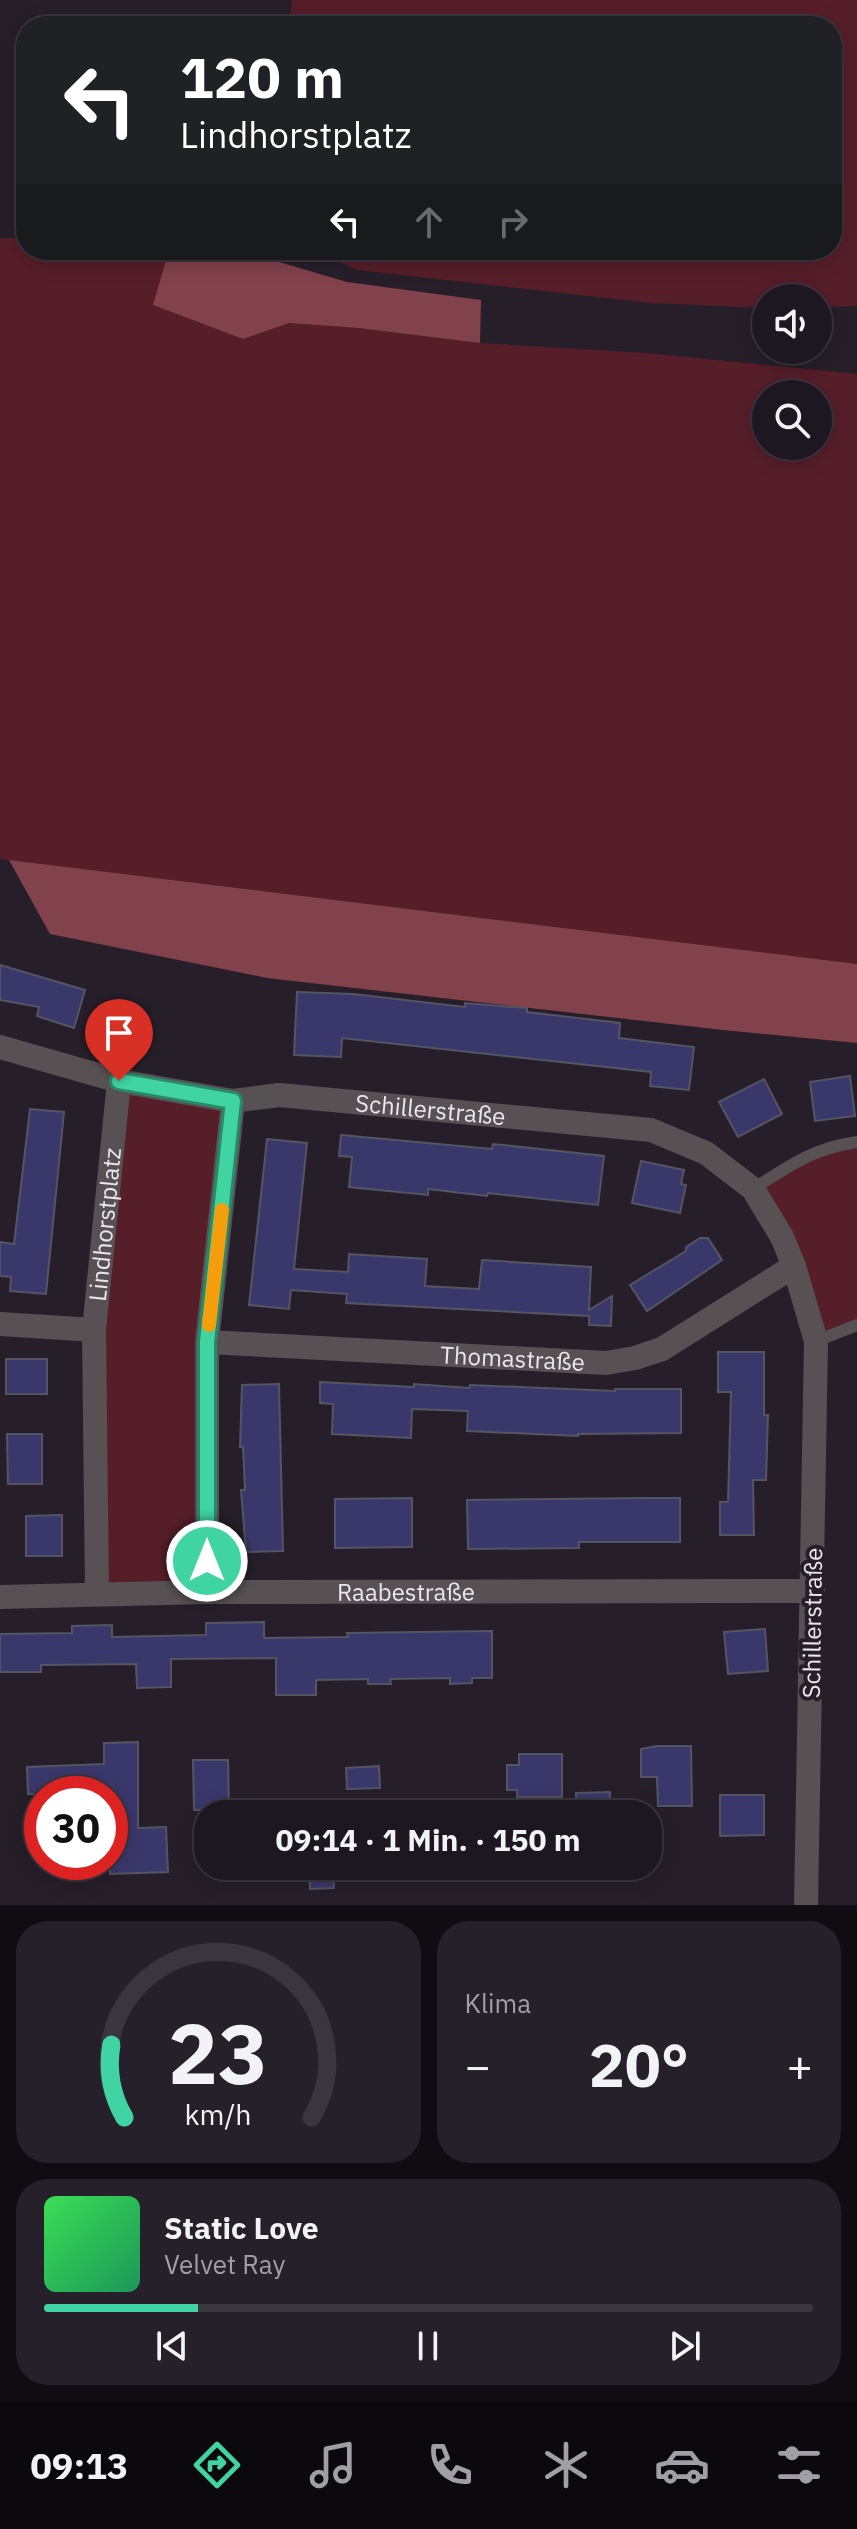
<!DOCTYPE html>
<html lang="de">
<head>
<meta charset="utf-8">
<style>
  body { margin:0; font-family:"IBM Plex Sans",sans-serif; background:#252029; color:#f1f3f6; height:100vh; display:flex; flex-direction:column; font-size:30px; white-space:nowrap }
  * { box-sizing:border-box; margin:0 }
  p { font-size:26px; color:#a09fa5 }
  .icon { flex:none; width:44px; height:44px; fill:none; stroke:currentColor; stroke-width:2; stroke-linecap:round; stroke-linejoin:round }
  .map { position:relative; height:1905px; overflow:hidden }
  .drawer { display:flex; flex-direction:column; gap:16px; padding:16px; background:#0f0d12; flex:1 }
  .drawer>* { flex:none }
  .top-card { position:absolute; left:16px; top:16px; width:826px; height:244px; border-radius:32px; box-shadow:0 4px 20px #0003,0 0 0 2px #3a363e; background:#202124; color:#fff; overflow:hidden }
  .fabs { position:absolute; left:752px; top:284px; display:grid; gap:16px }
  .fabs a { display:grid; place-items:center; width:80px; height:80px; border-radius:50%; background:#1c1720; box-shadow:0 4px 20px #0003,0 0 0 2px #3a363e; font-size:40px }
  .speed { position:absolute; left:24px; top:1776px; display:flex; gap:16px; font-size:40px; font-weight:700; text-align:center }
  .speed>* { display:grid; place-content:center; width:104px; height:104px; border-radius:50%; background:#1c1720; box-shadow:0 4px 20px #0003,0 0 0 2px #3a363e; line-height:1 }
  .speed .limit { border:12px solid #d22; background:#fff; color:#111 }
  .pin { position:absolute; display:grid; place-items:center; width:68px; height:68px; color:#fff; margin:-82px -34px; border-radius:50% 50% 50% 0; rotate:-45deg; box-shadow:0 0 8px #0007 }
  .pin .icon { rotate:45deg }
  .me { position:absolute; width:88px; margin:-44px; rotate:0deg; stroke-linejoin:round; filter:drop-shadow(0 0 6px #0008) }
  .turn { display:flex; align-items:center; gap:28px; height:168px; padding:0 32px; font-size:36px }
  .turn .icon { width:104px; height:104px; stroke-width:2.5 }
  .turn b { display:block; font-size:56px; line-height:68px }
  .lanes { display:flex; align-items:center; height:76px; padding:0 32px; background:#0003; justify-content:center; gap:40px; direction:ltr }
  .lanes .off { opacity:.35 }
  .big { font-size:60px; font-weight:700; line-height:1.1 }
  .drawer .widget { flex:1; display:flex; flex-direction:column; justify-content:center; gap:12px; min-width:0; padding:0 28px; border-radius:32px; background:#252029 }
  .drawer .dial { align-items:center; gap:0 }
  .dial svg { height:208px; overflow:visible; fill:none; stroke:#3a363e; stroke-width:7; stroke-linecap:round; text-anchor:middle }
  .dial text { fill:#f1f3f6; stroke:none }
  .song { display:flex; align-items:center; gap:24px }
  .cover { width:96px; height:96px; border-radius:12px; background:linear-gradient(135deg,hsl(130 70% 55%),hsl(150 70% 35%)) }
  .played { height:8px; border-radius:4px; background:linear-gradient(90deg,#3fd4a2 20%,#3a363e 20%) }
  .keys { display:flex; justify-content:space-around; direction:ltr }
  .heat { display:flex; justify-content:space-between; align-items:center; font-size:44px; direction:ltr }
  .drawer .tiles { flex:1; display:grid; gap:16px; grid-template-columns:1fr 1fr }
  .widget:last-child { grid-column:span 2 }
  .trip { position:absolute; left:194px; top:1800px; width:468px; height:80px; border-radius:32px; background:#1c1720; box-shadow:0 4px 20px #0003,0 0 0 2px #3a363e; font-weight:700; line-height:80px; text-align:center }
  .dock { display:flex; height:128px; justify-content:space-around; align-items:center; background:#0b090d; color:#a09fa5 }
  .dock .icon { width:56px; height:56px }
  .dock .current { color:#3fd4a2 }
  .dock b { font-size:36px; color:#f1f3f6 }
  .map>svg:first-child { display:block }
  .green { fill:#561e29; fill-rule:evenodd }
  .forest { fill:#82424c }
  .building { fill:#3a386b; stroke:#545563; stroke-width:2 }
  .lines { fill:none; stroke-linecap:round; stroke-linejoin:round }
  .lane { stroke:#575154; stroke-width:12 }
  .street { stroke:#575154; stroke-width:24 }
  .route-casing { stroke:#298a69; stroke-width:20 }
  .route { stroke:#3fd4a2; stroke-width:14 }
  .slow { stroke:#f59e0b; stroke-width:14 }
  .labels { text-anchor:middle; dominant-baseline:central; stroke-width:8; stroke-linejoin:round; paint-order:stroke }
  .street-label { font-size:24px; fill:#eae6ed; stroke:#261f2a }
</style>
</head>
<body>
<div class="map">
<svg width="857" height="1905" viewBox="0 0 857 1905">
  <rect width="100%" height="100%" fill="#261f2a"/>
  <!-- green -->
  <path class="green" d="M292,0H857V306L818,307V298H766V308L651,303L357,270L315,250H832V26H289Z
    M0,238H26V250H106L166,260L154,305L243,339L289,323L358,328L480,343L646,353L857,374V964L0,859ZM766,394H818V446H766Z
    M121,1084L230,1104L203,1588L99,1591L97,1337Z
    M857,1144V1322L819,1338L757,1189L799,1163Z"/>
  <!-- forest -->
  <path class="forest" d="M172,250H239L347,282L481,300L480,343L358,328L289,323L243,339L153,305L166,260Z
    M9,860L857,964V1043L723,1030L267,978L50,934Z"/>
  <!-- building -->
  <path class="building" d="M0,965L85,990L74,1028L37,1016L39,1007L0,1000Z
    M297,992L353,994L465,1007V1003L527,1008V1012L620,1023L619,1038L694,1047L689,1090L650,1086L651,1072L342,1038L341,1057L294,1055Z
    M850,1076L855,1116L815,1121L810,1082Z
    M764,1079L782,1114L738,1137L719,1102Z
    M30,1109L64,1112L46,1294L10,1291L11,1277L0,1276V1242L14,1244Z
    M341,1135L492,1149L493,1144L604,1156L598,1205L488,1193L487,1196L428,1189V1195L349,1187L352,1157L339,1156Z
    M267,1139L307,1143L294,1269L348,1272L349,1254L427,1259L425,1286L479,1289L482,1260L591,1267L589,1310L612,1296L611,1326L589,1325V1316L346,1303L347,1294L291,1290L289,1309L249,1305Z
    M641,1161L684,1170L681,1184L686,1185L680,1213L632,1203Z
    M700,1238H708L722,1260L647,1311L630,1285L686,1251V1247Z
    M718,1352H764V1415H768L766,1480H753L754,1535H720V1502H728L731,1392H718Z
    M6,1359H47V1394H6Z
    M320,1382L414,1387V1384L469,1388L470,1385L615,1391V1389H681V1433L578,1434V1436L467,1431L468,1411L412,1409L411,1438L332,1434L333,1404L320,1403Z
    M279,1384L283,1551L246,1552L241,1490H245L243,1447H240L242,1385Z
    M7,1434H42V1484H8Z
    M412,1498V1547L335,1548V1499Z
    M648,1498H680V1542H579V1548L468,1549L467,1500Z
    M62,1515V1556H26V1516Z
    M264,1622V1638L348,1637L347,1633L492,1631V1678H472V1683L450,1684V1678L390,1679L391,1684H368V1679L316,1680V1695H276V1658L171,1659V1687L137,1688L136,1664L41,1665V1672H0V1634L72,1633V1626L112,1625V1637L206,1635V1623Z
    M765,1629L768,1671L728,1674L724,1632Z
    M138,1742V1828L166,1827L168,1872L110,1874V1794H28L27,1767L104,1764V1743Z
    M657,1746H691L692,1806H658L657,1777H641V1749Z
    M519,1754H562V1797H517V1790H507V1765H519Z
    M193,1760H228L229,1810H194Z
    M379,1766L380,1788L347,1789L346,1768Z
    M610,1792V1814H576V1793Z
    M720,1795H764V1835L720,1836Z
    M309,1866H333L334,1888L310,1889Z"/>
  <g class="lines">
    <!-- lane -->
    <path class="lane" d="M753,1189C791,1165 811,1149 857,1142
      M816,1341L857,1325"/>
    <!-- street -->
    <g class="street">
      <path id="s1" d="M0,1047L119,1081L233,1101L279,1095L651,1130L706,1153L753,1189L782,1237L794,1266L816,1341L806,1905"/>
      <path d="M0,1324L94,1330"/>
      <path id="s2" d="M207,1342L606,1363L635,1358L662,1349L794,1266"/>
      <path d="M207,1592V1342L233,1101"/>
      <path id="s3" d="M97,1594L94,1330L119,1081"/>
      <path id="s4" d="M0,1597L207,1592L813,1591"/>
    </g>
  </g>
  <g class="lines">
    <defs>
      <path id="route" d="M119,1081L233,1101L207,1342V1561"/>
    </defs>
    <!-- route casing -->
    <use href="#route" class="route-casing"/>
    <!-- route -->
    <use href="#route" class="route"/>
    <!-- slow -->
    <path class="slow" d="M209,1325L222,1210"/>
  </g>
  <g class="labels">
    <!-- street labels -->
    <g class="street-label">
      <text stroke="none"><textPath href="#s1" startOffset="438">Schillerstraße</textPath></text>
      <text stroke="none"><textPath href="#s3" startOffset="370">Lindhorstplatz</textPath></text>
      <text stroke="none"><textPath href="#s2" startOffset="306">Thomastraße</textPath></text>
      <text stroke="none"><textPath href="#s4" startOffset="406">Raabestraße</textPath></text>
      <text transform="translate(812 1623) rotate(-89)">Schillerstraße</text>
    </g>
  </g>
</svg>
<div class="fabs">
<a><svg class="icon" aria-label="sound" viewBox="0 0 24 24"><path d="M4 9h4l5-4v14l-5-4H4zM17 9q2 3 0 6"/></svg></a>
<a><svg class="icon" aria-label="search" viewBox="0 0 24 24"><circle cx="10" cy="10" r="6"/><path d="M15 15l6 6"/></svg></a>
</div>
<div class="speed"><div class="limit">30</div></div>
<div class="pin" style="left:119px;top:1081px;background:#d93025"><svg class="icon" aria-label="arrive" viewBox="0 0 24 24"><path d="M6 21V4h12l-3 4 3 4H6"/></svg></div>
<svg class="me" style="left:207px;top:1561px" viewBox="-20 -20 40 40"><circle r="17" fill="#3fd4a2" stroke="#fff" stroke-width="3"/><path d="M0-11L8 9 0 5-8 9z" fill="#fff"/></svg>
<div class="trip">09:14 · 1 Min. · 150 m</div>
<div class="top-card">
<div class="turn"><svg class="icon" aria-label="left" viewBox="0 0 24 24"><path d="M17 20v-9H6M10 6l-5 5 5 5"/></svg><div><b>120 m</b>Lindhorstplatz</div></div>
<div class="lanes"><svg class="icon" aria-label="left" viewBox="0 0 24 24"><path d="M17 20v-9H6M10 6l-5 5 5 5"/></svg><svg class="icon off" aria-label="ahead" viewBox="0 0 24 24"><path d="M12 20V5M6 11l6-6 6 6"/></svg><svg class="icon off" aria-label="right" viewBox="0 0 24 24"><path d="M7 20v-9h11M14 6l5 5-5 5"/></svg></div>
</div>
</div>
<section class="drawer">
<div class="tiles">
<div class="widget dial"><svg viewBox="0 0 100 80">
<path d="M14 69A42 42 0 1 1 86 69"/>
<path d="M14 69A42 42 0 0 1 9 41" stroke="#3fd4a2"/>
<text x="50" y="56" font-size="32" font-weight="700">23</text>
<text x="50" y="72" font-size="11">km/h</text>
</svg></div>
<div class="widget"><p>Klima</p>
<div class="heat"><a>−</a><b class="big">20°</b><a>+</a></div>
</div>
<div class="widget">
<div class="song"><i class="cover"></i><div><b>Static Love</b><p>Velvet Ray</p></div></div>
<div class="played"></div>
<div class="keys"><svg class="icon" aria-label="previous" viewBox="0 0 24 24"><path d="M18 5L8 12l10 7zM5 5v14"/></svg><svg class="icon" aria-label="pause" viewBox="0 0 24 24"><path d="M8 5v14M16 5v14"/></svg><svg class="icon" aria-label="next" viewBox="0 0 24 24"><path d="M6 5l10 7-10 7zM19 5v14"/></svg></div>
</div>
</div>
</section>
<nav class="dock">
<b>09:13</b>
<svg class="icon current" aria-label="directions" viewBox="0 0 24 24"><path d="M12 3l9 9-9 9-9-9zM9 14v-3h6M13 9l2 2-2 2"/></svg>
<svg class="icon" aria-label="music" viewBox="0 0 24 24"><path d="M9 18V5l10-2v13"/><circle cx="6" cy="18" r="3"/><circle cx="16" cy="16" r="3"/></svg>
<svg class="icon" aria-label="phone" viewBox="0 0 24 24"><path d="M5 4h4l2 5-3 2q2 4 5 5l2-3 5 2v4C11 20 4 13 5 4z"/></svg>
<svg class="icon" aria-label="climate" viewBox="0 0 24 24"><path d="M12 3v18M4 7l16 10M4 17L20 7"/></svg>
<svg class="icon" aria-label="car" viewBox="0 0 24 24"><path d="M5 17H2v-5l4-1 3-4h7l3 4 3 1v5h-3M9 17h6M6 11h13"/><circle cx="7" cy="17" r="2"/><circle cx="17" cy="17" r="2"/></svg>
<svg class="icon" aria-label="filters" viewBox="0 0 24 24"><path d="M4 7h16M4 17h16"/><circle cx="9" cy="7" r="2"/><circle cx="15" cy="17" r="2"/></svg>
</nav>
</body>
</html>
